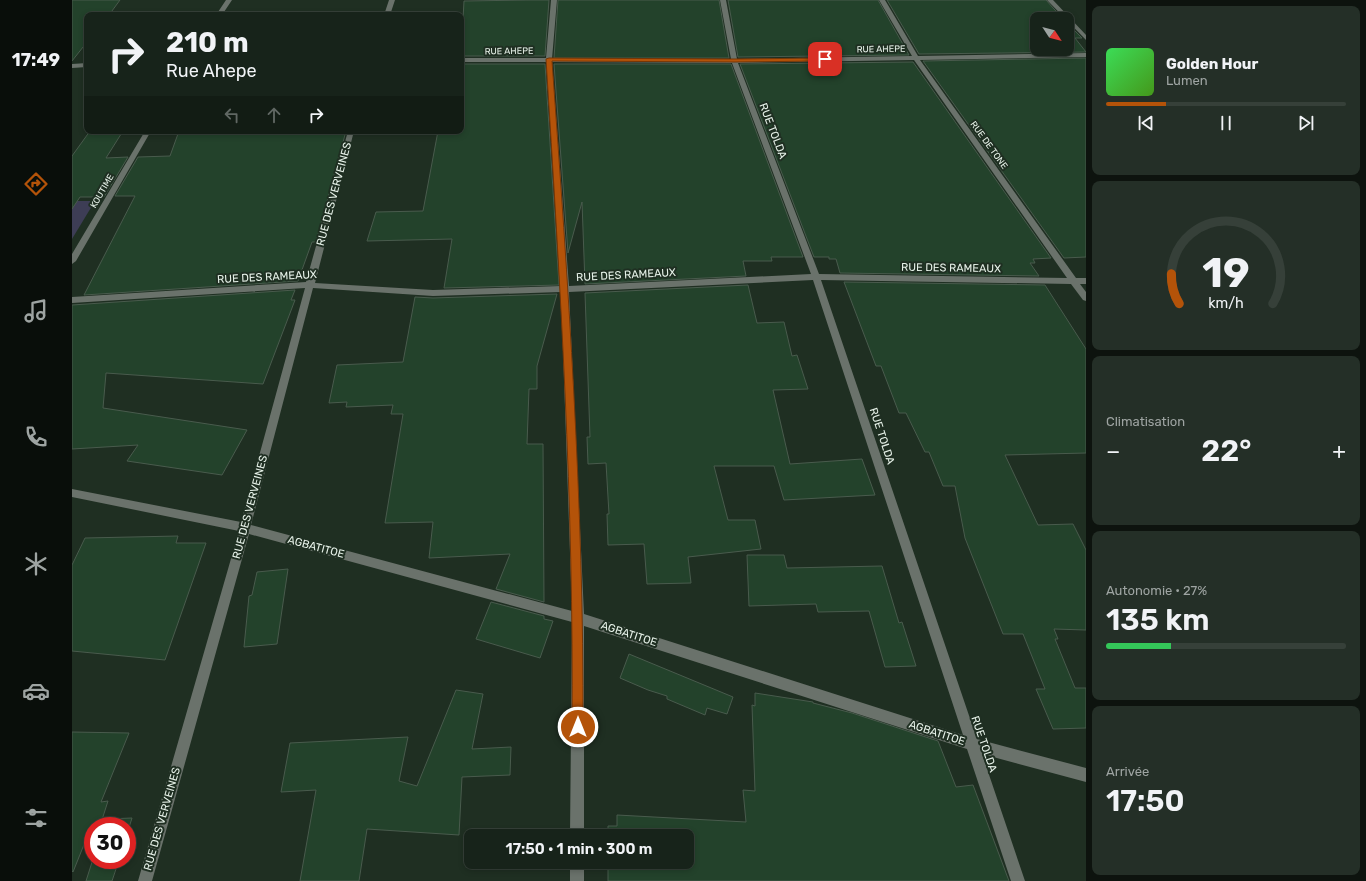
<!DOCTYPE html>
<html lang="fr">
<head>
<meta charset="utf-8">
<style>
  body { margin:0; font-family:Rubik,sans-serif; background:#242f27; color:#f1f3f6; height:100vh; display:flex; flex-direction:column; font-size:15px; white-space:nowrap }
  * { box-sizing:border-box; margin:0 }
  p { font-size:13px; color:#9ea4a2 }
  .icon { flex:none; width:22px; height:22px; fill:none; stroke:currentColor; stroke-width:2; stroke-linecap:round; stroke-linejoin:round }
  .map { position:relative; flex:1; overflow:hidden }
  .sheet { display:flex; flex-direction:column; gap:6px; padding:6px; background:#0d130e; width:280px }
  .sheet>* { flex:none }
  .top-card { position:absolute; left:12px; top:12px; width:380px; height:122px; border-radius:8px; box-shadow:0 2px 6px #0003,0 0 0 1px #364039; background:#17231a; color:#f1f3f6; overflow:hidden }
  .needle { width:26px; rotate:126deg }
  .tools { position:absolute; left:958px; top:12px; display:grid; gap:8px }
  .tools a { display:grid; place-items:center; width:44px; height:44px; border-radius:8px; background:#17231a; box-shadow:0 2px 6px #0003,0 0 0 1px #364039; font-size:20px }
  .speed { position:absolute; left:12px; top:817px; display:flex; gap:8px; font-size:20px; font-weight:700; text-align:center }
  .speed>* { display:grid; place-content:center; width:52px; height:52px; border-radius:50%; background:#17231a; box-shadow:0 2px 6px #0003,0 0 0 1px #364039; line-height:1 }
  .speed .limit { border:6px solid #d22; background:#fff; color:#111 }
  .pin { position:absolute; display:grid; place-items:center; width:34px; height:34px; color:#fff; margin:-17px; border-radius:8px; box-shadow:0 2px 6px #0006 }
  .me { position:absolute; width:44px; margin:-22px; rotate:0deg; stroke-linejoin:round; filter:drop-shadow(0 0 3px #0008) }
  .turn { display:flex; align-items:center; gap:14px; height:84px; padding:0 16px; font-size:18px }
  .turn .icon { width:52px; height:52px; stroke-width:2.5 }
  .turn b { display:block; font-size:28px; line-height:34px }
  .lanes { display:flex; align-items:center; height:38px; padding:0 16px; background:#0003; justify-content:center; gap:20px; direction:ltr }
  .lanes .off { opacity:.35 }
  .big { font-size:30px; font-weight:600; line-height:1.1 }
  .sheet .tile { flex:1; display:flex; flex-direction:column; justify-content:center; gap:6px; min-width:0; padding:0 14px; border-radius:8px; background:#242f27 }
  .sheet .dial { align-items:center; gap:0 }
  .dial svg { height:104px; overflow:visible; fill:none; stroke:#364039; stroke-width:7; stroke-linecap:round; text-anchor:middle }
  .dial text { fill:#f1f3f6; stroke:none }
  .song { display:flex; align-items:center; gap:12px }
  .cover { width:48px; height:48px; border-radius:6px; background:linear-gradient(135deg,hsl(130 70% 55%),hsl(100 70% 35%)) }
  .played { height:4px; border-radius:2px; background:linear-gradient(90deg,#b45309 25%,#364039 25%) }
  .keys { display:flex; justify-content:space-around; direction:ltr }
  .heat { display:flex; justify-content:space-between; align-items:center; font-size:22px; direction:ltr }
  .charge { height:6px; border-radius:3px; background:linear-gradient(90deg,#34c759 27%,#364039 0) }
  .trip { position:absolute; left:392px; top:829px; width:230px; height:40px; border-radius:8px; background:#17231a; box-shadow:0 2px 6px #0003,0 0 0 1px #364039; font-weight:600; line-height:40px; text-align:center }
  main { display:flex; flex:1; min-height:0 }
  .tabs { display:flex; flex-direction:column; width:72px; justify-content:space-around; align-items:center; background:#090e0a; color:#9ea4a2 }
  .tabs .icon { width:28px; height:28px }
  .tabs .active { color:#b45309 }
  .tabs b { font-size:18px; color:#f1f3f6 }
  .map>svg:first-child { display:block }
  .green { fill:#3d3d55 }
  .building { fill:#23422b; stroke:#495b4d }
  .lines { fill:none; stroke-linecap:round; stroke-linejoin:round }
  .minor { fill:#6a726b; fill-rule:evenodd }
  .route { fill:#b45309; stroke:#753606 }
  .labels { text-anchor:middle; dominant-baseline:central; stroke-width:4; stroke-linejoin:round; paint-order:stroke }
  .far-street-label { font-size:9px; fill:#e7f2e9; stroke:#1f2f22 }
  .street-label { font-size:11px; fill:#e7f2e9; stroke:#1f2f22 }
</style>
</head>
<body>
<main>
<nav class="tabs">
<b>17:49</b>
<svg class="icon active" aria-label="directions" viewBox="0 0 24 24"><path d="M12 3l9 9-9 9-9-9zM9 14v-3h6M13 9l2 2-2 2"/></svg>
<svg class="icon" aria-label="music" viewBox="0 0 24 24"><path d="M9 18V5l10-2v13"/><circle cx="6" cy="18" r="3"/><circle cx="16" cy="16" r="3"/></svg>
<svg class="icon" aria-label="phone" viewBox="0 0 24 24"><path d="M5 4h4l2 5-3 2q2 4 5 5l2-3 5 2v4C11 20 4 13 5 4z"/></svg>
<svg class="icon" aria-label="climate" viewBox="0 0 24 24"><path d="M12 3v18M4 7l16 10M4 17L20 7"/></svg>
<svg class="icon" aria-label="car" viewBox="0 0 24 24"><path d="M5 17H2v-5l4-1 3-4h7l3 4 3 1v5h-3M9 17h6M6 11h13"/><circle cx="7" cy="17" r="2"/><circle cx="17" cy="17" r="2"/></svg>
<svg class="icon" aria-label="filters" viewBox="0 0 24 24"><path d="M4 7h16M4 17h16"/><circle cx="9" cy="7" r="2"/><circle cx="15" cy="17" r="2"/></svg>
</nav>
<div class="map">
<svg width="1014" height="881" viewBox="0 0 1014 881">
  <rect width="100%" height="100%" fill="#1f2f22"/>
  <!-- green -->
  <path class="green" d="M0,201H23L0,239Z"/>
  <!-- building -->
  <path class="building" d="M0,0H48L37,15H15V42L0,61Z
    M458,0H477L473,56H389L392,1Z
    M486,0H647L657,58H482Z
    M656,0H806L837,55L666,57Z
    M815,0H974L991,19H965V49H995V23L1010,38H1003L1014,52L847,54Z
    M1014,58V257L992,258L851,61Z
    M841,62L979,258L961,259L963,263H958L967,276L768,273L764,259H757V257H742L668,64Z
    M389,64H473L487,285L372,288L380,239L295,241L304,212L351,211L366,131H389Z
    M482,64H659L731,257H699L700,261H671L674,276L513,284L510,202L496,253Z
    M18,131H51L34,158L56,157L32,197H8L0,209V156Z
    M107,131H274L244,242H240L226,281L12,295L63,196H43L66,157L98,156Z
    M772,282L973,285L1014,349V453L933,455L966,525L1001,524L1014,550V630L982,629L986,639H983L1003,688H1014V728L981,729L964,689H973L951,634H931L893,538L883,486H871L857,452H853L834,413H827L809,366H804Z
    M676,285L685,323L712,322L720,356L725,355L736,389L701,390L718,464L790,459L803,495L712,500L702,466H642L656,520H683L689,549L616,557L619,583L575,584L572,544L536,545L535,514H537L534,463L516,464L515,437H518L513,293Z
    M223,290L219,300H223L191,384L34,373L31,408L175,430L150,475L55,461L66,445L0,449V305Z
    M485,294L465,366V389H457L455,444H471L472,602L424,589L438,554L357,558L361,522L313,523L331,414H319L321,405L274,407L275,402L257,403L265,365L331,362L343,297L361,298Z
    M106,536L104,543H134L93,660L0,651V565L13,538Z
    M675,555H712L715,568L810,566L827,623L830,622L844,666L813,667L797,611L746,612L744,604L677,606Z
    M216,569L205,644L172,647L177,596L180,595L185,572Z
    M419,602L472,616V619L481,621L468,658L404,639Z
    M557,654L661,697L655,714L635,708L633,715L595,699V696L576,690L548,678Z
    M384,690L411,694L400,749L439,747L438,775L390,777L387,835L295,829L287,881H228L244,790L209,792L218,743L336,737L327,781L345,786Z
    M683,693L741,702V703L780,713L866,741L884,787L901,785L937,881H536V862H615V836H536V826H545V815L674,822L671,790L683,791L680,705L683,706Z
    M0,732L57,733L29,802L36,801L28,826H21V837H15L1,872L0,871Z
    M60,818L55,834V826H32L34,819Z
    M21,859L47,860L40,881H14Z"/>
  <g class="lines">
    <!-- minor -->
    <path class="minor" d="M154,0H160L150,15H144Z
      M317,0H323L318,15H312Z
      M479,0H485L480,59H659L648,0H654L665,59L840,56L807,0H813L846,56L1014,53V57L848,60L1004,278H1014V284H1008L1014,292V301L1011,300L999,284L749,280L905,739L1014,768V782L910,754L953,881H939L895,749L512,626V836H498L500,622L177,534L80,881H66L167,531L0,497V489L169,522L233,288L0,303V297L234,282L276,131H282L243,283L361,290L489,286L474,62H389V58H474ZM842,60L995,278L747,274L666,63ZM480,62L660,63L739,274L497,286ZM741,280L891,735L512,614L497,292ZM241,288L361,296L489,292L500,611L179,525Z
      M975,0H981L1014,35V40Z
      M15,63V67L0,68V64Z
      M73,131H79L4,261L0,264V254Z
      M498,862H512V881H498Z"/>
  </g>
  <!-- route -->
  <path class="route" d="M477,58L662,59L753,58L756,59L753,61L662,62L480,61C496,283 512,505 511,727L510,731L506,733L501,731L500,727C502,504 488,282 474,59Z"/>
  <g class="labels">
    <!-- far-street labels -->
    <g class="far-street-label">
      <text transform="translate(809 49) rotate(-1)">RUE AHEPE</text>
      <text transform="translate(437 51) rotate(-1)">RUE AHEPE</text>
      <text transform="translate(917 145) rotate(54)">RUE DE TONE</text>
      <text transform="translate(30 191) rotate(-60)">KOUTIME</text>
    </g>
    <!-- street labels -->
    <g class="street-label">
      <text transform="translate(701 131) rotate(69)">RUE TOLDA</text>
      <text transform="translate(262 194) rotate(-75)">RUE DES VERVEINES</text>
      <text transform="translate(879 268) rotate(1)">RUE DES RAMEAUX</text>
      <text transform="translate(554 275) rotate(-3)">RUE DES RAMEAUX</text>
      <text transform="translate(195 277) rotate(-3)">RUE DES RAMEAUX</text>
      <text transform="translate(810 436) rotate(72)">RUE TOLDA</text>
      <text transform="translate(178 507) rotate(-75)">RUE DES VERVEINES</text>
      <text transform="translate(244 547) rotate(15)">AGBATITOE</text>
      <text transform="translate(557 634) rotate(18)">AGBATITOE</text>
      <text transform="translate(865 733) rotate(18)">AGBATITOE</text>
      <text transform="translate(912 744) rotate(71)">RUE TOLDA</text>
      <text transform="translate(90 819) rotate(-74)">RUE DES VERVEINES</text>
    </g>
  </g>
</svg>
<div class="tools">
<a><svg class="needle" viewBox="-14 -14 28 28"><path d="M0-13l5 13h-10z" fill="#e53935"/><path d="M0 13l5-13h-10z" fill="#9ea4a2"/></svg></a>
</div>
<div class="speed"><div class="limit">30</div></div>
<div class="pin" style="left:753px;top:59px;background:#d93025"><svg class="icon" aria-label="arrive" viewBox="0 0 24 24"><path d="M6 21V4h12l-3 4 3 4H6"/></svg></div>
<svg class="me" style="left:506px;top:727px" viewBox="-20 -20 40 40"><circle r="17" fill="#b45309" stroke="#fff" stroke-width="3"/><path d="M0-11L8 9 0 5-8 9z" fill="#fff"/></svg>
<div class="trip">17:50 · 1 min · 300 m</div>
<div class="top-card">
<div class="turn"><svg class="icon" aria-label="right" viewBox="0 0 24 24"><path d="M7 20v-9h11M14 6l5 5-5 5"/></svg><div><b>210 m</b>Rue Ahepe</div></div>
<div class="lanes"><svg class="icon off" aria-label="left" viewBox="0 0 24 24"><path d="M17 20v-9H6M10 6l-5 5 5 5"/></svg><svg class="icon off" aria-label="ahead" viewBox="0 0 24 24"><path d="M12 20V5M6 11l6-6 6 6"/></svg><svg class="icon" aria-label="right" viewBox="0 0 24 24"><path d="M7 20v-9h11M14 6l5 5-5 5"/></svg></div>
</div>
</div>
<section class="sheet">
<div class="tile">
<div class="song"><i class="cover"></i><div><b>Golden Hour</b><p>Lumen</p></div></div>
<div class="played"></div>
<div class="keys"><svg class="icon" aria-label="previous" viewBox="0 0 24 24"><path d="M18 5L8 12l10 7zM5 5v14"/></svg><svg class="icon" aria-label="pause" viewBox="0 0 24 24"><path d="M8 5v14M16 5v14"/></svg><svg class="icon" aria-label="next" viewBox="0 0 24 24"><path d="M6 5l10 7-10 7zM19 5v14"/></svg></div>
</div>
<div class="tile dial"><svg viewBox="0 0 100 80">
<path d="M14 69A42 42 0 1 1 86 69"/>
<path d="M14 69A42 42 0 0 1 8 46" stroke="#b45309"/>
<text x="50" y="56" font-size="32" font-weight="700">19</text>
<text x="50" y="72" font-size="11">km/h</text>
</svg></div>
<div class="tile"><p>Climatisation</p>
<div class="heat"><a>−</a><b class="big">22°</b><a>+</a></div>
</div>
<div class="tile"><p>Autonomie · 27%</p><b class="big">135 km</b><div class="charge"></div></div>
<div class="tile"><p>Arrivée</p><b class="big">17:50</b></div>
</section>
</main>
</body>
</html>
